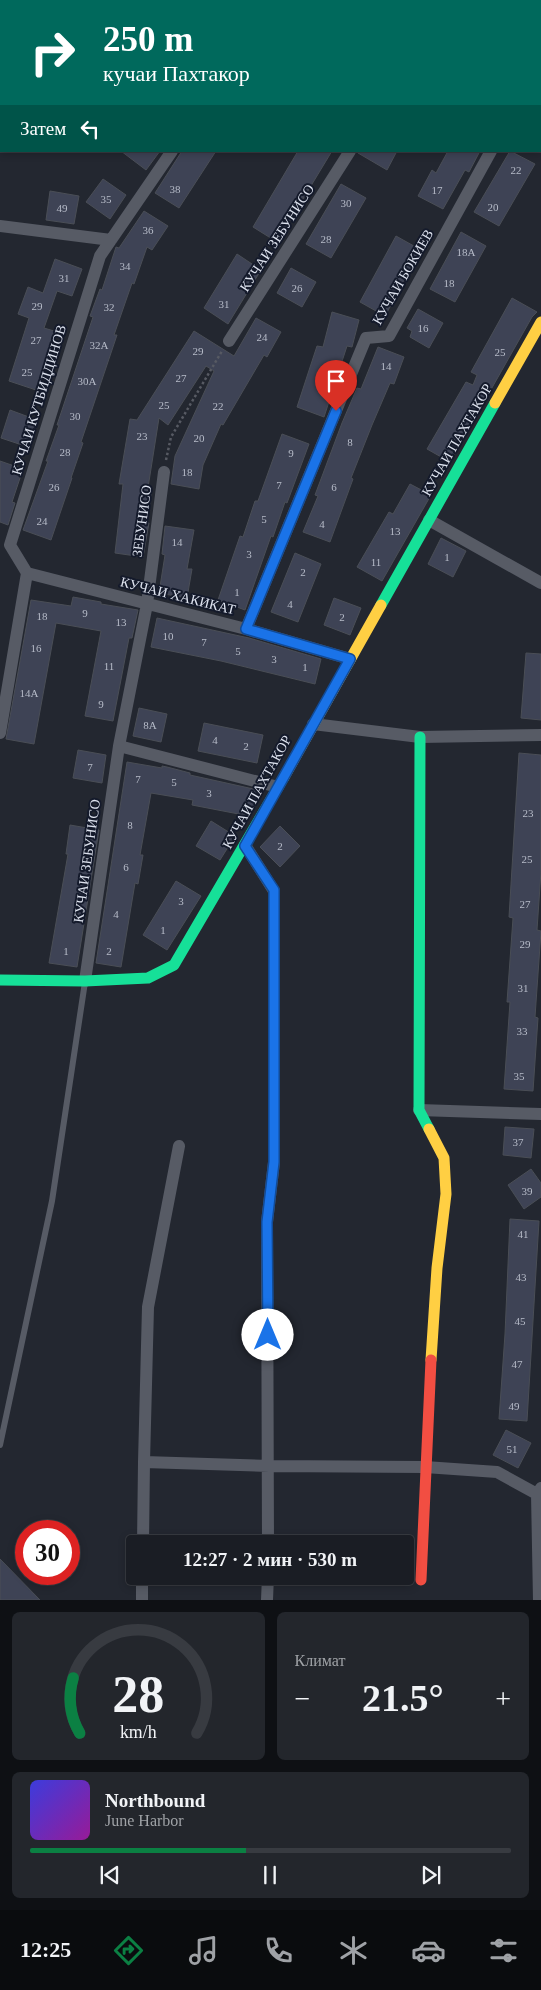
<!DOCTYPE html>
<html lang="ru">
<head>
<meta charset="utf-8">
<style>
  body { margin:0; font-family:Georgia,serif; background:#23262c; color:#f1f3f6; height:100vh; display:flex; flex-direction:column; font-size:19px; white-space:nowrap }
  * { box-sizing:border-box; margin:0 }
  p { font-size:16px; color:#9fa2a6 }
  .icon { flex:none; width:28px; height:28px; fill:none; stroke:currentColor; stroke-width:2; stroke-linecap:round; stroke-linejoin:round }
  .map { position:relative; height:1600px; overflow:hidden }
  .sheet { display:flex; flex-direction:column; gap:12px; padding:12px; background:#0e1014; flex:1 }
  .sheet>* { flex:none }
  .top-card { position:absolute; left:0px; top:0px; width:541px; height:152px; box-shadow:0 2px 8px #0003,0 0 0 1px #383b41; background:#00695c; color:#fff; overflow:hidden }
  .speed { position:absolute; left:15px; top:1520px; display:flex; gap:10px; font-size:25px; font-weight:700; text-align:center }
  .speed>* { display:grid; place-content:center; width:65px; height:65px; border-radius:50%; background:#1a1d24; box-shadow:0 2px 8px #0003,0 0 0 1px #383b41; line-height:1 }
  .speed .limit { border:8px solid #d22; background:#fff; color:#111 }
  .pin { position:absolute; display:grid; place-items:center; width:42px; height:42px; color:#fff; margin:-51px -21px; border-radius:50% 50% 50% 0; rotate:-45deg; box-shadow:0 0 5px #0007 }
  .pin .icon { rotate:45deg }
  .me { position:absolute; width:55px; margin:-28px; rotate:0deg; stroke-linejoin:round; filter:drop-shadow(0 0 4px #0008) }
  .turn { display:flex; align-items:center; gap:18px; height:105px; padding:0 20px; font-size:22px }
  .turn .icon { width:65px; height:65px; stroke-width:2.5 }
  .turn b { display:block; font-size:35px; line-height:42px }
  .then { display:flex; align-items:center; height:48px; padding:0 20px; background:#0003; gap:10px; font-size:19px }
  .big { font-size:38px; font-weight:600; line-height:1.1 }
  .sheet .card { flex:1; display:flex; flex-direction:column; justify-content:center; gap:8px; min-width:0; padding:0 18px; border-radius:8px; background:#23262c }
  .sheet .dial { align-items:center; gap:0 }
  .dial svg { height:130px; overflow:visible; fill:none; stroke:#383b41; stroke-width:7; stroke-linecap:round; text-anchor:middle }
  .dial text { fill:#f1f3f6; stroke:none }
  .song { display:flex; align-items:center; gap:15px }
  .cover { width:60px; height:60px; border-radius:8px; background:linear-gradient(135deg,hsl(240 70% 55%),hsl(300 70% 35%)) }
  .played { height:5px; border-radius:2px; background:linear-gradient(90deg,#0b8043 45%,#383b41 45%) }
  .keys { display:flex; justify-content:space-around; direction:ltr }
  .heat { display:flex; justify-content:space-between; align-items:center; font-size:28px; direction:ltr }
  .sheet .tiles { flex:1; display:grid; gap:12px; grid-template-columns:1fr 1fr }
  .card:last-child { grid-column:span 2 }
  .trip { position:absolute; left:126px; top:1535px; width:288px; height:50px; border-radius:5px; background:#1a1d24; box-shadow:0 2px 8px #0003,0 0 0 1px #383b41; font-weight:600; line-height:50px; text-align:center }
  .dock { display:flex; height:80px; justify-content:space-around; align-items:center; background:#0a0c0e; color:#9fa2a6 }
  .dock .icon { width:35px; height:35px }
  .dock .active { color:#0b8043 }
  .dock b { font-size:22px; color:#f1f3f6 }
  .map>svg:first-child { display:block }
  .building { fill:#3e4355; stroke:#4a4e56 }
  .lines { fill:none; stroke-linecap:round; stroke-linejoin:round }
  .path { stroke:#575a63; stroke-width:2.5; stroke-dasharray:2.5 2.5; stroke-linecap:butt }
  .lane { stroke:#575b65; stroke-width:6 }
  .street { stroke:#575b65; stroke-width:12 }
  .fast { stroke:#16e098; stroke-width:11 }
  .slow { stroke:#ffcf43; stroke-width:11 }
  .jam { stroke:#f24e42; stroke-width:11 }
  .route-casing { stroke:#114b97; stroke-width:12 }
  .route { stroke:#1a73e8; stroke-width:9 }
  .labels { text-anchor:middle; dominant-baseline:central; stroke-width:4; stroke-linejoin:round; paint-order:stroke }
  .number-label { font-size:11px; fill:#b6bbc8 }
  .street-label { font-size:14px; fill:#dee3ef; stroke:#141a2b }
</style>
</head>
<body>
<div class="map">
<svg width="541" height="1600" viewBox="0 0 541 1600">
  <rect width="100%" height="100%" fill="#232730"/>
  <!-- building -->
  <path class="building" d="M121,151H160L146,170Z
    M182,151H216L179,208L155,193Z
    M298,151H332L277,242L253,227Z
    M358,151H397L387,170L358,153Z
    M448,151H480L469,172L465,170L443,209L418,196L432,170L436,173Z
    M510,151L535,164L499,226L474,212Z
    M103,179L126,195L110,219L86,202Z
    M341,184L366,198L331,258L306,244Z
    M50,191L79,196L74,224L46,220Z
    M144,211L168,226L152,250L147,247L134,284L132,283L114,335H117L81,442L83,443L71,478H72L51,540L23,530L48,461H46L59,425H57L93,317L90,316L100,289L102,290L116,247L119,248Z
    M461,232L486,246L455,302L430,289Z
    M396,236L421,250L385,316L360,302Z
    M237,254L261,270L228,324L204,308Z
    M55,259L82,269L72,296L57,291L44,328L54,331L36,390L9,381L29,318L18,314L28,287L43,293Z
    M291,268L316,282L302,307L277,293Z
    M512,298L537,312L532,317L450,462L427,449L466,382L473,385L477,375L471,372Z
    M418,309L443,323L429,348L410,337L412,331L407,328Z
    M332,312L359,320L352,347L347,346L324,417L297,407L317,346L323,347Z
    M256,318L281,332L267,357L264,355L223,425L221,424L203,465L199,489L171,484L175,456L214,371L206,366L168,425L159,418L147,494H151L147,523H149L143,557L115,553L123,484H119L130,419L137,420L194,331L234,356Z
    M378,347L404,357L394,384L390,383L372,425L351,478L353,479L330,542L303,532L318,496L315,495L342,423L357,388L361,389Z
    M10,410L37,420L28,447L1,438Z
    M282,434L309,444L287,503L285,502L273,537L271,536L245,610L218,600L240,536L243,537L255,501H258Z
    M0,461L23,469L12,502L15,503L8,525L0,522Z
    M410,484L431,495L382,581L357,567L389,512L393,514Z
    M165,526L194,530L187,569H192L187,598L159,593L165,555L162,554Z
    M441,538L466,551L453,577L428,564Z
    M295,553L321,564L298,622L271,612Z
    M73,597L101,602V604L138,610L132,638H129L113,721L85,716L101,631L56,623L34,744L6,739L31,600L71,606Z
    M334,598L361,608L350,635L324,625Z
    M157,618L249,638L321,659L315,684L221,661L151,647Z
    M526,653L541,654V720L521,718Z
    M139,708L167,714L161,742L133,736Z
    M204,723L263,735L257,763L198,751Z
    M78,750L106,755L102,783L73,778Z
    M519,753L541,755V871L537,930L541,931L535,1017L538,1018L533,1091L504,1089L510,1002H507L513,918L509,917Z
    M127,762L162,768V766L167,767L190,773V775L258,790L256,804L249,816L192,805L193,800L151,793L140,855H143L138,884L135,883L121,967L96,963Z
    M211,821L235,836L220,860L196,846Z
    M70,825L99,830L77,967L49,963L68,854H66Z
    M280,826L300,846L280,867L260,847Z
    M176,881L201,896L167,950L143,935Z
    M505,1127L534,1129L531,1158L503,1155Z
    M531,1169L541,1183V1197L524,1209L508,1185Z
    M510,1219L539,1221L527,1421L499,1419L505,1334Z
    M506,1430L531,1443L518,1468L493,1455Z
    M0,1559L40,1600H0Z"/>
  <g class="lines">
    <!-- path -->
    <path class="path" d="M166,460L171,437L222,351"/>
    <!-- lane -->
    <path class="lane" d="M0,1445L52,1201L85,982"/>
    <!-- street -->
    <path class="street" d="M274,1L275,0
      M540,22L541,21
      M0,72H1
      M0,226L111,240
      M229,341L350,151
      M429,520L541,583
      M27,573L246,629L350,659
      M246,629L366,338L389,336L491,151
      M313,724L420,737L541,735
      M0,733L27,573L10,545L100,256L172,151
      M119,746L278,787
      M245,845L274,891V1162L267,1222L268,1544
      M85,981L119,746L147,604L164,472
      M419,1110L541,1114
      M179,1146L148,1307L144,1462L269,1466L425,1467L497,1472L537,1494
      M143,1544L144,1462
      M142,1600V1576
      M267,1600L268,1576
      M539,1600L537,1494L541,1488"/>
    <!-- fast -->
    <path class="fast" d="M381,605L495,403
      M420,737L419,1110L429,1129
      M0,980L85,981L148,978L174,965L284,777"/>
    <!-- slow -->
    <path class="slow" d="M430,0L432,1
      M495,403L541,322
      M284,777L381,605
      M429,1129L444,1158L446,1194L437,1268L431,1360"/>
    <!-- jam -->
    <path class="jam" d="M540,118L541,119
      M421,1580L431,1360"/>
  </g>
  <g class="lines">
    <defs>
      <path id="route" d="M268,1335L267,1222L274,1162V890L245,846L350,659L246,629L336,411"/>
    </defs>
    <!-- route casing -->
    <use href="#route" class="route-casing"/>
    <!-- route -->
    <use href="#route" class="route"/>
  </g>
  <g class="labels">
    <!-- number labels -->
    <g class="number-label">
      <text x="516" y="170">22</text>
      <text x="175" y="189">38</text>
      <text x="437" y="190">17</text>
      <text x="106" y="199">35</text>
      <text x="346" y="203">30</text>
      <text x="493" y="207">20</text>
      <text x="62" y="208">49</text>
      <text x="148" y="230">36</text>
      <text x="326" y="239">28</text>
      <text x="466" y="252">18А</text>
      <text x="125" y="266">34</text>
      <text x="64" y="278">31</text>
      <text x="449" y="283">18</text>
      <text x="297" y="288">26</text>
      <text x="224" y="304">31</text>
      <text x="37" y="306">29</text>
      <text x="109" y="307">32</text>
      <text x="423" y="328">16</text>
      <text x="262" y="337">24</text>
      <text x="36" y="340">27</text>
      <text x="99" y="345">32А</text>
      <text x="198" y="351">29</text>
      <text x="500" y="352">25</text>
      <text x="386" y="366">14</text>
      <text x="27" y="372">25</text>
      <text x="181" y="378">27</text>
      <text x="87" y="381">30А</text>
      <text x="164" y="405">25</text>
      <text x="218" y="406">22</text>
      <text x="75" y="416">30</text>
      <text x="142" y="436">23</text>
      <text x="199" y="438">20</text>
      <text x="350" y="442">8</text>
      <text x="65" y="452">28</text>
      <text x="291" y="453">9</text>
      <text x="187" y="472">18</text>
      <text x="279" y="485">7</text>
      <text x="54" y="487">26</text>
      <text x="334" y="487">6</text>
      <text x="264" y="519">5</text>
      <text x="42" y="521">24</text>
      <text x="322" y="524">4</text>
      <text x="395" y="531">13</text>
      <text x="177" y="542">14</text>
      <text x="249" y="554">3</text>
      <text x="447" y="557">1</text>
      <text x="376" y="562">11</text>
      <text x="303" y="572">2</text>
      <text x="237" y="592">1</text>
      <text x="290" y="604">4</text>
      <text x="85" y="613">9</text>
      <text x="42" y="616">18</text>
      <text x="342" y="617">2</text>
      <text x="121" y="622">13</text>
      <text x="168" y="636">10</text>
      <text x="204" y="642">7</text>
      <text x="36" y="648">16</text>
      <text x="238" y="651">5</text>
      <text x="274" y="659">3</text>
      <text x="109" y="666">11</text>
      <text x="305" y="667">1</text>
      <text x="29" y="693">14А</text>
      <text x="101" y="704">9</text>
      <text x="150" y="725">8А</text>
      <text x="215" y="740">4</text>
      <text x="246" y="746">2</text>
      <text x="90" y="767">7</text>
      <text x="138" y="779">7</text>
      <text x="174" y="782">5</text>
      <text x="209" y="793">3</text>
      <text x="528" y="813">23</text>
      <text x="130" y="825">8</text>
      <text x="280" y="846">2</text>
      <text x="527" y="859">25</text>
      <text x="126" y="867">6</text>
      <text x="181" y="901">3</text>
      <text x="525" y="904">27</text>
      <text x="116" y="914">4</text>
      <text x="163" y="930">1</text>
      <text x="525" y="944">29</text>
      <text x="66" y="951">1</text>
      <text x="109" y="951">2</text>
      <text x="523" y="988">31</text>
      <text x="522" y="1031">33</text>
      <text x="519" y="1076">35</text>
      <text x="518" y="1142">37</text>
      <text x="527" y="1191">39</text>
      <text x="523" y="1234">41</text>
      <text x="521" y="1277">43</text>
      <text x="520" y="1321">45</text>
      <text x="517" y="1364">47</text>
      <text x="514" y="1406">49</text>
      <text x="512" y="1449">51</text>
    </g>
    <!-- street labels -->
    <g class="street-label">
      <text transform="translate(277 238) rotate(-57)">КУЧАИ ЗЕБУНИСО</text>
      <text transform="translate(403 277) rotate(-60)">КУЧАИ БОКИЕВ</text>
      <text transform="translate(39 400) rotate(-73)">КУЧАИ КУТБИДДИНОВ</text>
      <text transform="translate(457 440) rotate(-60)">КУЧАИ ПАХТАКОР</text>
      <text transform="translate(142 521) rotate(-82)">ЗЕБУНИСО</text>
      <text transform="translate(178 596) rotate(14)">КУЧАИ ХАКИКАТ</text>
      <text transform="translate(257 792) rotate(-61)">КУЧАИ ПАХТАКОР</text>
      <text transform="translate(87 861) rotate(-82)">КУЧАИ ЗЕБУНИСО</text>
    </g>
  </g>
</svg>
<div class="speed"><div class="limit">30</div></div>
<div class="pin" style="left:336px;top:411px;background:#d93025"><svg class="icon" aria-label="arrive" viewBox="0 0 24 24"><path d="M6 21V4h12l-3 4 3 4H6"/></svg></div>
<svg class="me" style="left:268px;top:1335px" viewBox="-20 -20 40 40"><circle r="19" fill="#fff"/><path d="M0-13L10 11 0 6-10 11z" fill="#1a73e8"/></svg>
<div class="trip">12:27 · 2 мин · 530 m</div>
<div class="top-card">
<div class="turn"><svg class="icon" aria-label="right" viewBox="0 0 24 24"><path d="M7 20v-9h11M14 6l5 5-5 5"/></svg><div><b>250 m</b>кучаи Пахтакор</div></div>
<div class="then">Затем<svg class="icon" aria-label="left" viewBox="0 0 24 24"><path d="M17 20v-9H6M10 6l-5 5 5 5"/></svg></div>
</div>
</div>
<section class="sheet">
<div class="tiles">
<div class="card dial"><svg viewBox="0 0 100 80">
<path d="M14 69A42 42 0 1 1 86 69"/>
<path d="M14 69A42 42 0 0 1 10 35" stroke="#0b8043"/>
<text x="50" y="56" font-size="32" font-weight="700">28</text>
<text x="50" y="72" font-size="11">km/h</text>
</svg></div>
<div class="card"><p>Климат</p>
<div class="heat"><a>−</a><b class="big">21.5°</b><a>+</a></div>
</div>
<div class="card">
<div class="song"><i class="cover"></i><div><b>Northbound</b><p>June Harbor</p></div></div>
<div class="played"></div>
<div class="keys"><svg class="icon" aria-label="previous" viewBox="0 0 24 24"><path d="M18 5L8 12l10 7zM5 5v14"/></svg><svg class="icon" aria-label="pause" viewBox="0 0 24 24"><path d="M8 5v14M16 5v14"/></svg><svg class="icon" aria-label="next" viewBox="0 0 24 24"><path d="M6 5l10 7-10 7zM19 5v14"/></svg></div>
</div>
</div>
</section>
<nav class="dock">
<b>12:25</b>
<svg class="icon active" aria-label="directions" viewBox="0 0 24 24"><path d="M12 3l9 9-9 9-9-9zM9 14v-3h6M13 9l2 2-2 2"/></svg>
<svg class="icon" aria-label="music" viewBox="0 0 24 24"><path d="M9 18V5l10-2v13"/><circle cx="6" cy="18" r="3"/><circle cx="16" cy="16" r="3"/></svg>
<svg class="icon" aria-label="phone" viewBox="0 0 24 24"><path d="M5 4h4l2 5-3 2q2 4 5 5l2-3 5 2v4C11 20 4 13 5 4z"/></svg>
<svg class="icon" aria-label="climate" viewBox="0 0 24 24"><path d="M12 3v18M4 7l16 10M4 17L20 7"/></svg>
<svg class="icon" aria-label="car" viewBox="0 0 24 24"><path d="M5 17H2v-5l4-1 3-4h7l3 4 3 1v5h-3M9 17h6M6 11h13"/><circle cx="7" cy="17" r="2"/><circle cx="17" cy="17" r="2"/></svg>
<svg class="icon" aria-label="filters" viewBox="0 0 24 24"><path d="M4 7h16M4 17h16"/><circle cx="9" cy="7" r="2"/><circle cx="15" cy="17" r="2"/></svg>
</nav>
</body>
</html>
